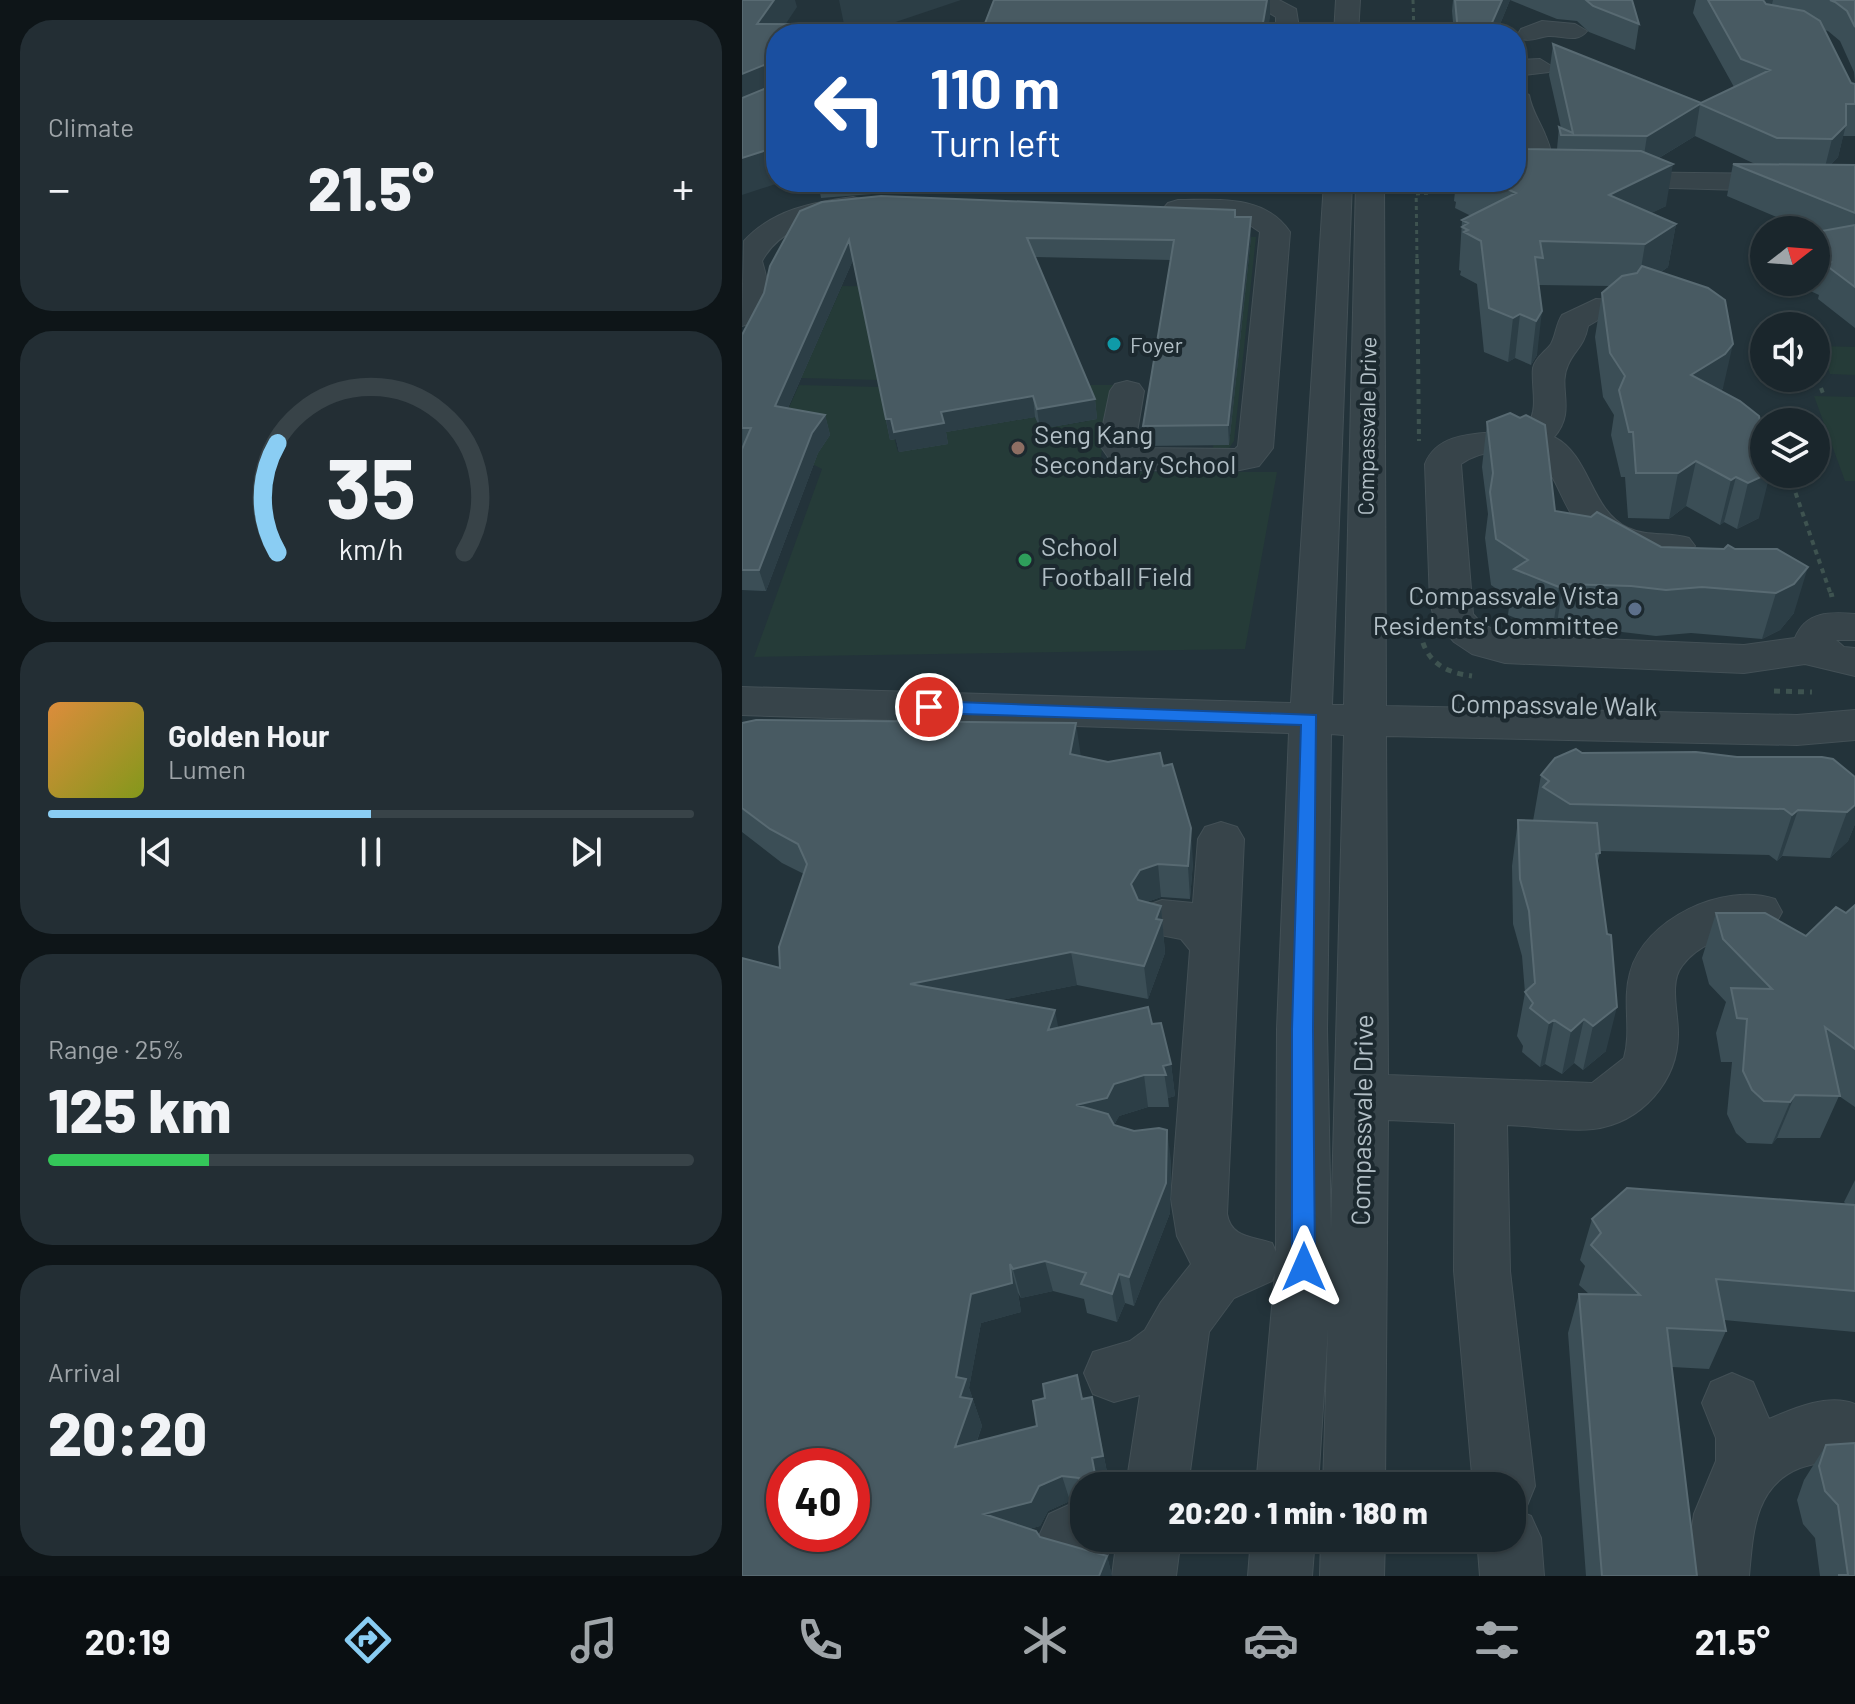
<!DOCTYPE html>
<html lang="en">
<head>
<meta charset="utf-8">
<style>
  body { margin:0; font-family:Barlow,sans-serif; background:#232e34; color:#f1f3f6; height:100vh; display:flex; flex-direction:column; font-size:30px; white-space:nowrap }
  * { box-sizing:border-box; margin:0 }
  p { font-size:26px; color:#9fa5a9 }
  .icon { flex:none; width:44px; height:44px; fill:none; stroke:currentColor; stroke-width:2; stroke-linecap:round; stroke-linejoin:round }
  .map { position:relative; flex:1; overflow:hidden }
  .panel { display:flex; flex-direction:column; gap:20px; padding:20px; background:#0e1518; width:742px }
  .panel>* { flex:none }
  .hud { position:absolute; left:24px; top:24px; width:760px; height:168px; border-radius:32px; box-shadow:0 2px 6px #0004,0 0 0 2px #384348; background:#1a4fa0; color:#fff; overflow:hidden }
  .needle { width:52px; rotate:73deg }
  .fabs { position:absolute; left:1008px; top:216px; display:grid; gap:16px }
  .fabs a { display:grid; place-items:center; width:80px; height:80px; border-radius:50%; background:#1a262c; box-shadow:0 2px 6px #0004,0 0 0 2px #384348; font-size:40px }
  .speed { position:absolute; left:24px; top:1448px; display:flex; gap:16px; font-size:40px; font-weight:700; text-align:center }
  .speed>* { display:grid; place-content:center; width:104px; height:104px; border-radius:50%; background:#1a262c; box-shadow:0 2px 6px #0004,0 0 0 2px #384348; line-height:1 }
  .speed .limit { border:12px solid #d22; background:#fff; color:#111 }
  .pin { position:absolute; display:grid; place-items:center; width:68px; height:68px; color:#fff; margin:-34px; border:4px solid #fff; border-radius:50%; box-shadow:0 2px 8px #0007 }
  .me { position:absolute; width:88px; margin:-44px; rotate:0deg; stroke-linejoin:round; filter:drop-shadow(0 0 6px #0008) }
  .turn { display:flex; align-items:center; gap:28px; height:168px; padding:0 32px; font-size:36px }
  .turn .icon { width:104px; height:104px; stroke-width:2.5 }
  .turn b { display:block; font-size:56px; line-height:68px }
  .big { font-size:60px; font-weight:800; line-height:1.1 }
  .panel .widget { flex:1; display:flex; flex-direction:column; justify-content:center; gap:12px; min-width:0; padding:0 28px; border-radius:32px; background:#232e34 }
  .panel .dial { align-items:center; gap:0 }
  .dial svg { height:208px; overflow:visible; fill:none; stroke:#384348; stroke-width:7; stroke-linecap:round; text-anchor:middle }
  .dial text { fill:#f1f3f6; stroke:none }
  .song { display:flex; align-items:center; gap:24px }
  .cover { width:96px; height:96px; border-radius:12px; background:linear-gradient(135deg,hsl(30 70% 55%),hsl(70 70% 35%)) }
  .played { height:8px; border-radius:4px; background:linear-gradient(90deg,#8acdf3 50%,#384348 50%) }
  .keys { display:flex; justify-content:space-around; direction:ltr }
  .heat { display:flex; justify-content:space-between; align-items:center; font-size:44px; direction:ltr }
  .charge { height:12px; border-radius:6px; background:linear-gradient(90deg,#34c759 25%,#384348 0) }
  .trip { position:absolute; left:328px; top:1472px; width:456px; height:80px; border-radius:32px; background:#1a262c; box-shadow:0 2px 6px #0004,0 0 0 2px #384348; font-weight:800; line-height:80px; text-align:center }
  .tab-bar { display:flex; height:128px; justify-content:space-around; align-items:center; background:#0a0f12; color:#9fa5a9 }
  .tab-bar .icon { width:56px; height:56px }
  .tab-bar .selected { color:#8acdf3 }
  .tab-bar b { font-size:36px; color:#f1f3f6 }
  main { display:flex; flex:1; min-height:0 }
  .map>svg:first-child { display:block }
  .green { fill:#253b38 }
  .lines { fill:none; stroke-linecap:round; stroke-linejoin:round }
  .minor-casing { stroke:#435056; stroke-width:2 }
  .path-far2 { stroke:#3e5350; stroke-width:3; stroke-dasharray:4 4; stroke-linecap:butt }
  .path-far1 { stroke:#3e5350; stroke-width:4; stroke-dasharray:5 5; stroke-linecap:butt }
  .path { stroke:#3e5350; stroke-width:5; stroke-dasharray:6 6; stroke-linecap:butt }
  .minor { fill:#37444a; fill-rule:evenodd }
  .wall { fill:#3b4e56; fill-rule:evenodd }
  .shaded-wall { fill:#2c3e46 }
  .building { fill:#485a62; stroke:#586a72; stroke-width:2; fill-rule:evenodd }
  .route { fill:#1a73e8; stroke:#114b97; stroke-width:2 }
  .culture-dot { fill:#0f9aa8; stroke:#1c292f; stroke-width:3 }
  .education-dot { fill:#8d6e63; stroke:#1c292f; stroke-width:3 }
  .leisure-dot { fill:#2e9e5b; stroke:#1c292f; stroke-width:3 }
  .service-dot { fill:#5c6f8a; stroke:#1c292f; stroke-width:3 }
  .labels { text-anchor:middle; dominant-baseline:central; stroke-width:8; stroke-linejoin:round; paint-order:stroke }
  .far-poi-label { font-size:22px; fill:#b2bfc6; stroke:#1c292f; text-anchor:start }
  .far-street-label { font-size:22px; fill:#b2bfc6; stroke:#1c292f }
  .poi-label { font-size:26px; fill:#b2bfc6; stroke:#1c292f; text-anchor:start }
  .street-label { font-size:26px; fill:#b2bfc6; stroke:#1c292f }
</style>
</head>
<body>
<main>
<section class="panel">
<div class="widget"><p>Climate</p>
<div class="heat"><a>−</a><b class="big">21.5°</b><a>+</a></div>
</div>
<div class="widget dial"><svg viewBox="0 0 100 80">
<path d="M14 69A42 42 0 1 1 86 69"/>
<path d="M14 69A42 42 0 0 1 14 27" stroke="#8acdf3"/>
<text x="50" y="56" font-size="32" font-weight="700">35</text>
<text x="50" y="72" font-size="11">km/h</text>
</svg></div>
<div class="widget">
<div class="song"><i class="cover"></i><div><b>Golden Hour</b><p>Lumen</p></div></div>
<div class="played"></div>
<div class="keys"><svg class="icon" aria-label="previous" viewBox="0 0 24 24"><path d="M18 5L8 12l10 7zM5 5v14"/></svg><svg class="icon" aria-label="pause" viewBox="0 0 24 24"><path d="M8 5v14M16 5v14"/></svg><svg class="icon" aria-label="next" viewBox="0 0 24 24"><path d="M6 5l10 7-10 7zM19 5v14"/></svg></div>
</div>
<div class="widget"><p>Range · 25%</p><b class="big">125 km</b><div class="charge"></div></div>
<div class="widget"><p>Arrival</p><b class="big">20:20</b></div>
</section>
<div class="map">
<svg width="1113" height="1576" viewBox="0 0 1113 1576">
  <rect width="100%" height="100%" fill="#23333a"/>
  <!-- green -->
  <path class="green" d="M509,237H514L492,441L485,451L470,458L489,269L506,268Z
    M100,286L167,287L136,380L59,378Z
    M1078,346L1113,347V375L1088,374Z
    M57,385L138,387L156,452L203,432L293,417L298,429L346,421L341,385H372L356,472H535L503,649L12,657L80,469L54,456L78,450L82,439H33Z
    M1072,396L1113,397V481H1103Z"/>
  <g class="lines">
    <defs>
      <path id="minor" d="M507,0H537L554,9L558,34H534V17Z
        M594,0H618L616,34H592Z
        M800,21L833,24L845,31C835,44 820,35 806,36C796,37 791,42 779,39L776,34L779,29Z
        M798,59L811,67L807,72L774,76V60Z
        M774,87L787,95C790,112 798,121 804,137C813,157 805,156 820,178L816,184H796C770,163 774,118 774,87Z
        M867,172L1113,175V193L857,186L853,180L857,174Z
        M315,182H470L466,188L456,190H329L319,188Z
        M582,182H610L590,705H602L614,182H642L644,706L1055,715L1113,710V740L1055,745L644,736L646,1075L850,1083L882,1058C890,1030 880,1001 888,973C902,919 981,882 1033,899L1040,912L1033,925C1000,936 963,935 940,966C927,982 936,1012 936,1032C937,1080 900,1123 851,1129C824,1132 793,1126 765,1125L768,1271L793,1486L784,1508L777,1511L789,1516L799,1538L802,1576H738L735,1538H770V1486H731L712,1271L713,1123L646,1120L643,1486H581L586,1328L576,1486H514L533,1273L530,1281L492,1298L467,1332L446,1486H384L398,1395L372,1402L351,1394L342,1373L351,1352L388,1341L403,1330L419,1302L449,1264L435,1236L429,1199L448,950L439,939L403,932L396,919L403,906L420,900L451,903L456,839L463,827L479,822L495,827L502,839L485,1214C489,1238 510,1236 530,1243L534,1252L535,1029L547,733L0,715V687L549,703ZM589,734L602,735L589,1232L585,1029Z
        M111,197L121,200L125,206L121,212C83,222 41,222 20,261C28,288 35,317 0,326L2,241C30,210 71,202 111,197Z
        M436,200C477,200 522,194 548,232L531,448L517,466L493,471L386,470L373,467L357,444L368,391L373,384L385,381L397,384L402,391L393,444L396,448L493,449L496,446L518,232L499,219L426,215L421,209L426,203Z
        M854,299L885,301L890,308L885,315L861,317L846,326C842,347 833,349 826,365C815,388 835,411 812,437C849,456 848,510 886,528C905,537 927,532 947,538L953,546L947,554C913,563 863,556 839,528C810,494 815,446 759,451C744,452 730,456 719,464L731,614L740,624L763,635L1002,645L1053,638C1064,611 1088,612 1113,614V640H1094L1102,647L1113,648V676L1063,664L1002,673L763,663L730,654L712,642L692,618L688,602L683,464C701,419 769,442 786,423C797,410 789,384 791,368C793,358 803,352 809,344C814,335 814,324 820,315Z
        M990,1373L1011,1382L1027,1419C1052,1408 1087,1393 1113,1404V1454C1095,1461 1076,1462 1058,1468C1012,1486 1011,1534 1007,1576H943L952,1514L974,1461V1438L960,1403L969,1382Z
        M329,1504L342,1505V1538H373L364,1559L342,1569L307,1558L297,1536L307,1514Z
        M375,1538H439L434,1576H370Z
        M509,1538H573L570,1576H506Z
        M579,1538H643L642,1576H578Z"/>
    </defs>
    <!-- minor casing -->
    <use href="#minor" class="minor-casing"/>
    <!-- path-far2 -->
    <path class="path-far2" d="M671,0L672,34
      M674,182L675,261
      M674,194L688,193"/>
    <!-- path-far1 -->
    <path class="path-far1" d="M675,259L677,441
      M1079,388L1082,396
      M1046,418L1056,422
      M1074,437V450
      M1075,439L1088,440
      M1047,474L1089,595"/>
    <!-- path -->
    <path class="path" d="M1089,593L1090,597
      M678,631C683,661 701,672 730,676
      M1032,691L1070,692"/>
    <!-- minor -->
    <use href="#minor" class="minor"/>
  </g>
  <!-- wall -->
  <path class="wall" d="M711,0H890L897,24L893,50L847,32L835,21L815,19L768,0L754,34H712L710,11Z
    M954,0H1113V136H1101L1096,157L1089,164L1113,165V328L1076,299L1077,295L1049,282H1074V230H1065L985,196L991,164H1013L953,136L917,158L924,206L909,213L934,224L926,267L919,272L981,388L979,391L1017,518L995,529L982,522L978,525L944,506L927,519L886,518L883,477H879L869,435L872,415L861,397L853,337L860,293L868,286L797,285L795,355L789,365L773,358L766,362L742,352L735,284L718,275L719,271L717,270L720,220L729,216L713,208L714,202L712,201L714,182H774L785,131L783,149H815L817,127L819,128L807,75L811,44L959,103L992,87L951,13ZM1082,30L1086,31L1098,41L1112,72L1113,84L1109,83Z
    M76,182H283L279,194L156,192L79,198Z
    M58,211L509,217V237L487,445L403,446L401,426L429,260L293,257L353,399L355,419L298,429L293,417L204,432L206,444L157,452L154,439L148,440L111,260L46,408L83,415L88,435L76,453L24,591L0,590V335L22,293Z
    M745,422L813,511L919,547L993,549L1052,613L1038,630L1020,639L949,633L914,636L880,632L814,630L810,633L766,615L768,598L749,585L743,538L746,514L740,467Z
    M0,723L339,756L451,862L448,899L419,897L405,902L419,906L423,953L406,999L335,985L259,1000L316,1027L410,1024L429,1064L433,1096L426,1098L427,1107H406L377,1116L372,1125L429,1161L428,1213L392,1306L383,1303L375,1322L345,1313L342,1299L311,1291L279,1298L276,1293L279,1312L239,1323L227,1388L240,1426L235,1441L295,1426L341,1399L350,1397L367,1482L357,1484L342,1503L328,1501L306,1511L298,1526L287,1529L298,1537L365,1556L370,1576H0L38,968L62,874L40,863L0,832Z
    M840,753L1113,777V824L1106,841L1088,858L1040,856L1035,861L1027,855L858,851L855,865L864,1051L841,1070L832,1063L820,1074L803,1064L798,1067L780,1052L781,1046L775,1036L783,993L780,956L771,924L770,866L776,820L791,821L799,775Z
    M1113,905V1107L1097,1096L1078,1138H1035L1030,1144L1005,1143L994,1133L985,1114L990,1062H979L974,1033L984,1002L967,984L960,958L974,913L1064,936L1104,913Z
    M1113,1180V1332L982,1320L984,1331L967,1369L930,1367L955,1576H844L826,1333L837,1294H847L837,1285L843,1266L838,1260L850,1219L1104,1204L1102,1202Z
    M1084,1445L1113,1576H1078L1073,1538L1061,1524L1055,1500L1062,1480Z"/>
  <!-- shaded-wall -->
  <path class="shaded-wall" d="M32,0H53L55,7L37,34L15,24Z
    M97,0H219L118,34H104Z
    M525,0H528V18L525,34H519Z
    M760,0H768L754,34H745Z
    M1017,0H1031L1027,16Z
    M170,25L172,34H166Z
    M27,63L34,93L0,111V74Z
    M958,104L953,136L900,168L905,136Z
    M1104,125L1096,157L1082,171L1090,139Z
    M785,131L781,172L775,139Z
    M34,147V182H40L0,195V158Z
    M931,164L924,206L860,238L867,195Z
    M278,182H283L279,194Z
    M509,217V237L487,445L486,425Z
    M934,224L926,267L896,287L903,244Z
    M107,240L111,260L38,426L33,406Z
    M800,311L795,355L789,365L794,321Z
    M778,314L773,358L766,362L771,318Z
    M991,344L981,388L973,398L949,375Z
    M291,396L293,417L204,432L206,444L157,452L152,432L199,412Z
    M353,399L355,419L298,429L295,409Z
    M83,415L88,435L76,453L24,591L17,570L70,433Z
    M144,419H149L154,439L148,440Z
    M954,461L944,506L927,519L936,473Z
    M1025,474H1028L1017,518L995,529L1006,483Z
    M994,477L982,522L978,525L989,480Z
    M1066,567L1052,613L1038,630L1020,639L1034,593Z
    M821,584L814,630L810,633L817,587Z
    M334,723L339,757L328,754Z
    M1113,798V824L1106,841L1088,858L1105,812Z
    M1056,810L1040,856L1035,861L1050,815Z
    M449,828L451,862L448,899L446,866Z
    M416,864L419,897L402,903L393,918L389,884L398,870Z
    M419,906L423,953L406,999L402,966Z
    M329,952L335,985L178,1016L168,984Z
    M875,1007L864,1051L841,1070L851,1026Z
    M313,1010L319,1042L306,1030Z
    M842,1019L832,1063L820,1074L829,1031Z
    M812,1020L803,1064L798,1067L807,1023Z
    M429,1064L433,1096L426,1098L421,1066Z
    M402,1075L406,1107L377,1116L370,1129L334,1105L372,1084Z
    M1053,1095L1035,1138L1030,1144L1048,1102Z
    M425,1130L429,1161L428,1213L392,1306L387,1277Z
    M303,1261L311,1291L279,1298L271,1269Z
    M268,1264L276,1293L279,1312L239,1323L227,1388L240,1426L223,1473L213,1447L218,1397L214,1377L229,1294Z
    M377,1274L383,1303L375,1322L370,1294Z
    M350,1397L367,1482L357,1484V1486H349Z
    M320,1476L328,1501L306,1511L298,1526L252,1539L242,1514Z
    M342,1488V1503L338,1489Z
    M365,1556L370,1576H357Z"/>
  <!-- building -->
  <path class="building" d="M0,0H32L15,24L170,25L166,34H34V147L0,158V98L27,87V63L0,74Z
    M252,0H525L519,34H230L240,31Z
    M713,0H760L745,34H720L716,32Z
    M844,0H890L897,24L851,6Z
    M966,0H1021L1024,4L1062,11L1078,21L1109,83L1113,84V104H1104V125L1090,139L1035,138L958,104L905,136L819,135L817,127L831,133L811,44L959,103L1028,70L999,59Z
    M1088,0H1113V27L1105,11L1093,2Z
    M774,100L777,101L785,131L775,139L782,149L899,151L931,164L867,195L934,224L903,244L798,241L801,258L793,257L800,311L794,321L778,314L771,318L747,308L739,241L722,232L726,230L720,227L726,223L720,220L774,193L750,182H774Z
    M991,164L1113,165V213Z
    M139,196L493,210V217H509L486,425L401,426L432,240L285,238L353,399L295,409L291,396L199,412L202,423L152,432L149,419H144L107,240L33,406L83,415L70,433L17,570H0V449L9,428H0V335L22,293L28,266L58,211L80,202Z
    M1113,225V287L1085,266L1089,262L1074,256V232Z
    M900,266L966,288L983,300L991,344L983,354L949,375L998,401L1017,416L1022,439V474H1025L1006,483L994,477L989,480L954,461L936,473H894L891,432H887L877,390L883,376L868,353L860,293L880,276L895,273Z
    M768,413L778,418L784,415L803,425L813,511L849,517L855,512L919,547L982,549L986,545L993,549H1035L1066,567L1052,584L1034,593L960,587L924,590L889,586L821,584L817,587L772,569L786,560L754,539L748,492L751,473L745,422Z
    M14,720L334,723L328,754L366,762L418,753L421,766L430,764L449,828L446,866L416,864L398,870L389,884L396,900L419,906L414,919L420,920L402,966L329,952L168,984L313,1010L306,1030L406,1007L410,1024L419,1023L429,1064L421,1066L424,1075H402L372,1084L365,1098L334,1105L366,1114L372,1125L392,1131L417,1128L425,1130L424,1183L387,1277L377,1274L370,1294L339,1284L344,1273L303,1261L271,1269L268,1264L270,1283L229,1294L214,1377L224,1379L218,1397L230,1399L213,1447L295,1426L291,1401L303,1398L301,1384L335,1375L340,1399L350,1397L361,1456L350,1458L355,1485L342,1486V1488L338,1489L337,1478L320,1476L297,1486L289,1502L242,1514L294,1531L298,1537L365,1556L357,1576H0V958L38,968L37,947L65,864L56,844L28,829L0,808V723ZM42,1466H110V1534H42Z
    M834,749L840,753L954,752L995,757H1080L1091,759L1113,777V805L1105,812L1056,810L1050,815L1042,809L828,804L801,787L807,781L799,775L813,758Z
    M776,820L855,823L858,853L854,854L865,934L869,935L875,1007L851,1026L842,1019L829,1031L812,1020L807,1023L788,1008L791,1003L783,992L793,983L787,911L778,879Z
    M1113,905V1049L1083,1027L1098,1096L1053,1095L1048,1102L1022,1101L1010,1090L1001,1071L1005,1019L995,1018L989,988L1030,989L981,939L974,913H1023L1064,936L1094,907L1104,913Z
    M885,1188L1113,1205V1291L974,1279L984,1331L925,1328L955,1576H860L837,1294L898,1295L849,1245L859,1233L850,1219Z
    M1113,1443V1576H1097V1575H1106L1096,1505L1083,1491L1077,1466L1084,1445Z"/>
  <!-- route -->
  <path class="route" d="M187,701L574,715L571,1029L573,1267L570,1275L562,1278L553,1275L550,1267V1029L559,725L187,713L179,707Z"/>
  <!-- markers -->
  <circle class="culture-dot" cx="372" cy="344" r="8"/>
  <circle class="education-dot" cx="276" cy="448" r="8"/>
  <circle class="leisure-dot" cx="283" cy="560" r="8"/>
  <circle class="service-dot" cx="893" cy="609" r="8"/>
  <g class="labels">
    <!-- far-poi labels -->
    <g class="far-poi-label">
      <text x="388" y="344">Foyer</text>
    </g>
    <!-- far-street labels -->
    <g class="far-street-label">
      <text transform="translate(624 426) rotate(-89)">Compassvale Drive</text>
    </g>
    <!-- poi labels -->
    <g class="poi-label">
      <text x="292" y="433">Seng Kang<tspan x="292" dy="30">Secondary School</tspan></text>
      <text x="299" y="545">School<tspan x="299" dy="30">Football Field</tspan></text>
      <text x="877" y="594" text-anchor="end">Compassvale Vista<tspan x="877" dy="30">Residents' Committee</tspan></text>
    </g>
    <!-- street labels -->
    <g class="street-label">
      <text transform="translate(812 704) rotate(1)">Compassvale Walk</text>
      <text transform="translate(619 1120) rotate(-89)">Compassvale Drive</text>
    </g>
  </g>
</svg>
<div class="fabs">
<a><svg class="needle" viewBox="-14 -14 28 28"><path d="M0-13l5 13h-10z" fill="#e53935"/><path d="M0 13l5-13h-10z" fill="#9fa5a9"/></svg></a>
<a><svg class="icon" aria-label="sound" viewBox="0 0 24 24"><path d="M4 9h4l5-4v14l-5-4H4zM17 9q2 3 0 6"/></svg></a>
<a><svg class="icon" aria-label="layers" viewBox="0 0 24 24"><path d="M12 4l9 5-9 5-9-5zM3 14l9 5 9-5"/></svg></a>
</div>
<div class="speed"><div class="limit">40</div></div>
<div class="pin" style="left:187px;top:707px;background:#d93025"><svg class="icon" aria-label="arrive" viewBox="0 0 24 24"><path d="M6 21V4h12l-3 4 3 4H6"/></svg></div>
<svg class="me" style="left:562px;top:1267px" viewBox="-20 -20 40 40"><path d="M0-17L14 15 0 8-14 15z" fill="#1a73e8" stroke="#fff" stroke-width="4"/></svg>
<div class="trip">20:20 · 1 min · 180 m</div>
<div class="hud">
<div class="turn"><svg class="icon" aria-label="left" viewBox="0 0 24 24"><path d="M17 20v-9H6M10 6l-5 5 5 5"/></svg><div><b>110 m</b>Turn left</div></div>
</div>
</div>
</main>
<nav class="tab-bar">
<b>20:19</b>
<svg class="icon selected" aria-label="directions" viewBox="0 0 24 24"><path d="M12 3l9 9-9 9-9-9zM9 14v-3h6M13 9l2 2-2 2"/></svg>
<svg class="icon" aria-label="music" viewBox="0 0 24 24"><path d="M9 18V5l10-2v13"/><circle cx="6" cy="18" r="3"/><circle cx="16" cy="16" r="3"/></svg>
<svg class="icon" aria-label="phone" viewBox="0 0 24 24"><path d="M5 4h4l2 5-3 2q2 4 5 5l2-3 5 2v4C11 20 4 13 5 4z"/></svg>
<svg class="icon" aria-label="climate" viewBox="0 0 24 24"><path d="M12 3v18M4 7l16 10M4 17L20 7"/></svg>
<svg class="icon" aria-label="car" viewBox="0 0 24 24"><path d="M5 17H2v-5l4-1 3-4h7l3 4 3 1v5h-3M9 17h6M6 11h13"/><circle cx="7" cy="17" r="2"/><circle cx="17" cy="17" r="2"/></svg>
<svg class="icon" aria-label="filters" viewBox="0 0 24 24"><path d="M4 7h16M4 17h16"/><circle cx="9" cy="7" r="2"/><circle cx="15" cy="17" r="2"/></svg>
<b>21.5°</b>
</nav>
</body>
</html>
